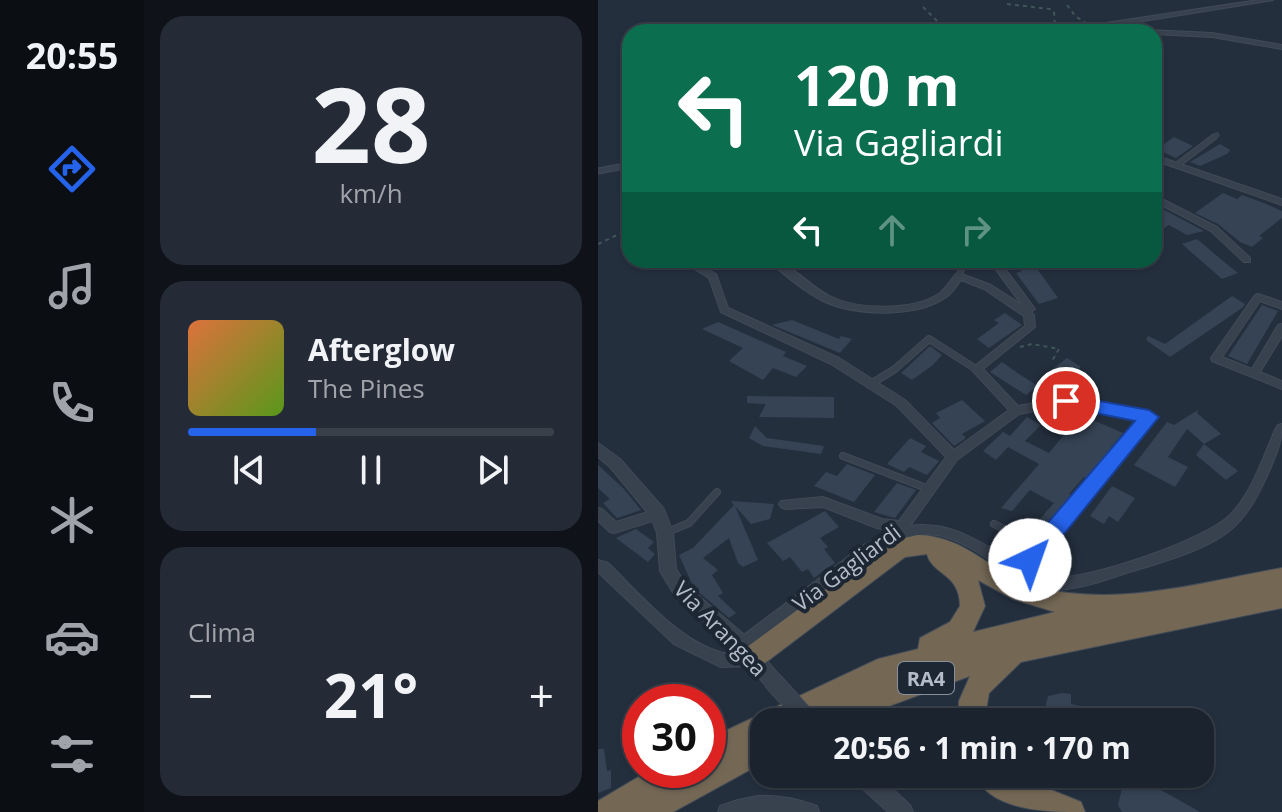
<!DOCTYPE html>
<html lang="it">
<head>
<meta charset="utf-8">
<style>
  body { margin:0; font-family:"Open Sans",sans-serif; background:#242b36; color:#f1f3f6; height:100vh; display:flex; flex-direction:column; font-size:30px; white-space:nowrap }
  * { box-sizing:border-box; margin:0 }
  p { font-size:26px; color:#a0a4aa }
  .icon { flex:none; width:44px; height:44px; fill:none; stroke:currentColor; stroke-width:2; stroke-linecap:round; stroke-linejoin:round }
  .map { position:relative; flex:1; overflow:hidden }
  .sheet { display:flex; flex-direction:column; gap:16px; padding:16px; background:#0f1319; width:454px }
  .sheet>* { flex:none }
  .top-card { position:absolute; left:24px; top:24px; width:540px; height:244px; border-radius:24px; box-shadow:0 2px 6px #0004,0 0 0 2px #39404a; background:#0b6e4f; color:#fff; overflow:hidden }
  .speed { position:absolute; left:24px; top:684px; display:flex; gap:16px; font-size:40px; font-weight:700; text-align:center }
  .speed>* { display:grid; place-content:center; width:104px; height:104px; border-radius:50%; background:#1b232e; box-shadow:0 2px 6px #0004,0 0 0 2px #39404a; line-height:1 }
  .speed .limit { border:12px solid #d22; background:#fff; color:#111 }
  .pin { position:absolute; display:grid; place-items:center; width:68px; height:68px; color:#fff; margin:-34px; border:4px solid #fff; border-radius:50%; box-shadow:0 2px 8px #0007 }
  .me { position:absolute; width:88px; margin:-44px; rotate:42deg; stroke-linejoin:round; filter:drop-shadow(0 0 6px #0008) }
  .turn { display:flex; align-items:center; gap:28px; height:168px; padding:0 40px; font-size:36px }
  .turn .icon { width:104px; height:104px; stroke-width:2.5 }
  .turn b { display:block; font-size:56px; line-height:68px }
  .lanes { display:flex; align-items:center; height:76px; padding:0 40px; background:#0003; justify-content:center; gap:40px; direction:ltr }
  .lanes .off { opacity:.35 }
  .big { font-size:60px; font-weight:700; line-height:1.1 }
  .sheet .widget { flex:1; display:flex; flex-direction:column; justify-content:center; gap:12px; min-width:0; padding:0 28px; border-radius:24px; background:#242b36 }
  .sheet .dial { align-items:center; gap:0 }
  .dial b { font-size:104px; line-height:1 }
  .song { display:flex; align-items:center; gap:24px }
  .cover { width:96px; height:96px; border-radius:12px; background:linear-gradient(135deg,hsl(20 70% 55%),hsl(90 70% 35%)) }
  .played { height:8px; border-radius:4px; background:linear-gradient(90deg,#2563eb 35%,#39404a 35%) }
  .keys { display:flex; justify-content:space-around; direction:ltr }
  .heat { display:flex; justify-content:space-between; align-items:center; font-size:44px; direction:ltr }
  .trip { position:absolute; left:152px; top:708px; width:464px; height:80px; border-radius:24px; background:#1b232e; box-shadow:0 2px 6px #0004,0 0 0 2px #39404a; font-weight:700; line-height:80px; text-align:center }
  main { display:flex; flex:1; min-height:0 }
  .dock { display:flex; flex-direction:column; width:144px; justify-content:space-around; align-items:center; background:#0b0e12; color:#a0a4aa }
  .dock .icon { width:56px; height:56px }
  .dock .current { color:#2563eb }
  .dock b { font-size:36px; color:#f1f3f6 }
  .map>svg:first-child { display:block }
  .building { fill:#364354 }
  .lines { fill:none; stroke-linecap:round; stroke-linejoin:round }
  .service-far3-casing { stroke:#414a57; stroke-width:5 }
  .service-far2-casing { stroke:#414a57; stroke-width:7 }
  .service-far1-casing { stroke:#414a57; stroke-width:8 }
  .service-casing { stroke:#414a57; stroke-width:10 }
  .minor-casing { stroke:#414a57; stroke-width:2 }
  .tertiary-casing { stroke:#414a57; stroke-width:2 }
  .motorway-casing { stroke:#434c59; stroke-width:2 }
  .path { stroke:#3f5557; stroke-width:2; stroke-dasharray:4 4; stroke-linecap:butt }
  .service-far3 { stroke:#38414e; stroke-width:4 }
  .service-far2 { stroke:#38414e; stroke-width:5 }
  .service-far1 { stroke:#38414e; stroke-width:6 }
  .service { stroke:#38414e; stroke-width:8 }
  .minor { fill:#38414e; fill-rule:evenodd }
  .tertiary { fill:#38414e; fill-rule:evenodd }
  .motorway { fill:#746855; fill-rule:evenodd }
  .tertiary-bridge-casing { stroke:#414a57; stroke-width:20; stroke-linecap:butt }
  .tertiary-bridge { stroke:#38414e; stroke-width:18 }
  .route { fill:#2563eb; stroke:#184099; stroke-width:2 }
  .labels { text-anchor:middle; dominant-baseline:central; stroke-width:8; stroke-linejoin:round; paint-order:stroke }
  .shield { fill:#1d2633; stroke:#878f9c; stroke-width:2 }
  .shield-label { font-size:20px; font-weight:bold; fill:#b4bcc9 }
  .street-label { font-size:22px; fill:#b4bcc9; stroke:#1d2633 }
</style>
</head>
<body>
<main>
<nav class="dock">
<b>20:55</b>
<svg class="icon current" aria-label="directions" viewBox="0 0 24 24"><path d="M12 3l9 9-9 9-9-9zM9 14v-3h6M13 9l2 2-2 2"/></svg>
<svg class="icon" aria-label="music" viewBox="0 0 24 24"><path d="M9 18V5l10-2v13"/><circle cx="6" cy="18" r="3"/><circle cx="16" cy="16" r="3"/></svg>
<svg class="icon" aria-label="phone" viewBox="0 0 24 24"><path d="M5 4h4l2 5-3 2q2 4 5 5l2-3 5 2v4C11 20 4 13 5 4z"/></svg>
<svg class="icon" aria-label="climate" viewBox="0 0 24 24"><path d="M12 3v18M4 7l16 10M4 17L20 7"/></svg>
<svg class="icon" aria-label="car" viewBox="0 0 24 24"><path d="M5 17H2v-5l4-1 3-4h7l3 4 3 1v5h-3M9 17h6M6 11h13"/><circle cx="7" cy="17" r="2"/><circle cx="17" cy="17" r="2"/></svg>
<svg class="icon" aria-label="filters" viewBox="0 0 24 24"><path d="M4 7h16M4 17h16"/><circle cx="9" cy="7" r="2"/><circle cx="15" cy="17" r="2"/></svg>
</nav>
<section class="sheet">
<div class="widget dial"><b>28</b><p>km/h</p></div>
<div class="widget">
<div class="song"><i class="cover"></i><div><b>Afterglow</b><p>The Pines</p></div></div>
<div class="played"></div>
<div class="keys"><svg class="icon" aria-label="previous" viewBox="0 0 24 24"><path d="M18 5L8 12l10 7zM5 5v14"/></svg><svg class="icon" aria-label="pause" viewBox="0 0 24 24"><path d="M8 5v14M16 5v14"/></svg><svg class="icon" aria-label="next" viewBox="0 0 24 24"><path d="M6 5l10 7-10 7zM19 5v14"/></svg></div>
</div>
<div class="widget"><p>Clima</p>
<div class="heat"><a>−</a><b class="big">21°</b><a>+</a></div>
</div>
</section>
<div class="map">
<svg width="684" height="812" viewBox="0 0 684 812">
  <rect width="100%" height="100%" fill="#242f3e"/>
  <!-- building -->
  <path class="building" d="M576,137L595,146L578,158L559,149Z
    M622,144L632,150L629,154L602,166L592,162Z
    M625,193L639,199L644,195L666,203L684,211V218L661,236L665,238L654,247L642,242L620,224L597,213Z
    M561,207L606,231L589,235L571,225L556,234V210Z
    M599,239L625,261L640,273L624,279L584,244Z
    M416,260H433L460,298L441,304L418,273L424,271Z
    M634,296L647,304L644,308L572,357L548,340L550,336L567,344Z
    M664,305L680,311L649,364L630,356Z
    M407,313L424,325L391,348L379,339L401,323L396,320Z
    M194,320L241,339L243,336L254,339L242,353L174,325Z
    M120,322L188,352L185,356L209,366L198,377L175,368L165,380L131,361L145,348L104,329Z
    M332,346L344,355L335,365L314,380L303,373Z
    M469,358L483,367L466,382L451,372Z
    M404,362L421,374L440,386L428,395L392,372Z
    M149,396L236,397V418L161,417L168,404L149,403Z
    M364,400L387,421L364,434L368,438L356,446L334,423L342,418L338,413Z
    M600,410L599,413L623,434L606,444L640,471L628,480L598,455L606,444L589,429L570,457L590,467L577,487L536,465L569,422L576,425Z
    M476,412L525,433L513,447L516,448L491,479L486,477L471,494L476,497L452,525L441,520L456,503L432,490L414,511L403,508L441,464L410,447L398,460L385,451L405,432L412,436L429,417L443,425L427,441L451,453L474,425L467,422Z
    M157,426L169,438L226,446L223,454L165,446L151,438Z
    M312,438L328,446L323,452L341,461L329,475L311,467L306,472L289,464Z
    M249,464L277,475L256,502L216,486L228,472L239,476Z
    M0,465L25,488L43,510L19,518L5,503L12,499L0,488Z
    M299,483L318,490L297,518L276,512Z
    M514,486L537,498L520,522L511,516L506,524L492,516Z
    M133,501L176,504L172,519L153,524L137,506L160,560L145,567L140,563L131,538L105,558L120,570L114,575L125,593L120,596L138,613L131,618L96,588L81,555L95,548L136,505Z
    M227,511L241,527L222,538L230,547L226,549L237,563L216,578L210,569L204,572L192,557L185,561L169,543Z
    M38,529L56,542L50,548L57,554L50,562L18,538Z
    M464,693L473,694V704L483,706L482,711L511,719V722H476L455,717L454,722H444L450,696Z
    M0,749H6L9,771L13,770V788L0,793Z
    M533,774L572,795L602,812H524L520,805L525,784Z"/>
  <g class="lines">
    <defs>
      <path id="service-far3" d="M614,139L619,135"/>
      <path id="service-far2" d="M579,165L616,137
        M0,171L32,165
        M361,276L367,260"/>
      <path id="service-far1" d="M271,385L297,369L331,339L378,369
        M245,456L331,489
        M396,524L416,534
        M67,533L91,523L119,492"/>
      <path id="service" d="M412,532L443,547"/>
      <path id="minor" d="M660,0H675L502,28L487,32H477L501,24Z
        M509,28L614,33L684,45V49L614,37L556,34V32L507,31L506,30Z
        M556,155L684,199V205L556,160Z
        M556,195L619,227L652,258V262H646L613,231L556,201Z
        M82,260H94L118,274L130,308L241,358L307,400L356,450L411,410L373,369L427,326L426,316L386,289L363,280C358,286 354,294 347,298C317,318 257,316 225,301C206,291 186,275 170,260C191,260 209,284 228,294C255,310 315,312 342,293C348,288 353,280 358,274L361,273L393,285L424,305L398,270L401,260H411L408,270L437,309L433,312L436,315L437,327L385,369L420,406L468,397L551,413L557,417L471,526L431,569C439,573 447,576 455,577C489,581 609,539 632,515C655,491 665,457 678,428L680,425L684,424C684,444 677,457 669,476C660,495 649,517 631,531C607,551 555,565 525,574C505,581 474,592 453,589C412,582 384,547 344,536C333,533 320,534 308,537C283,541 256,567 236,582C207,604 178,626 149,648L144,650L139,648L137,644L139,640L266,545L293,531L279,528L225,507L187,509L183,507L181,504L183,501L225,497L284,519L301,521L348,457L299,406L233,364L123,312L111,278ZM468,405L543,420L463,518L420,564C385,545 355,520 312,526L359,460L421,414Z
        M660,294L684,302V309L662,301L624,357L654,369L680,325L684,324V336L662,372L684,381V389L614,361L613,358L657,295Z
        M0,508L4,509L18,522L60,509L64,510L66,514L64,518L16,533L12,532L0,521Z
        M0,560L10,563C41,593 80,640 122,652C134,656 147,651 159,654L161,659L159,664L154,666L123,667L76,644L0,572Z
        M160,796C180,795 200,799 219,806L221,812H120L122,806L140,800Z"/>
      <path id="tertiary" d="M0,443L22,459L66,509L75,533L78,569L89,586L150,638L180,674L183,680L180,686L174,689L168,686L138,650L77,596L62,571L59,533L53,517L12,467L0,457Z
        M253,774H278L312,805L315,812H290L256,781Z"/>
      <path id="motorway" d="M320,535C371,537 392,573 436,586C517,609 604,582 684,568V608L423,662L391,693L386,722H360L361,701L372,676L248,722H166V762L75,812H0V801L52,770H110V739L280,659L320,649L322,638L352,622L362,606C362,573 334,575 329,554L307,557L163,666L154,670L145,666L141,658L145,650L293,541ZM380,580L415,599L457,612L375,632L387,606Z
        M376,774H414L483,802L487,812C451,812 393,812 376,774Z"/>
    </defs>
    <!-- service-far3 casing -->
    <use href="#service-far3" class="service-far3-casing"/>
    <!-- service-far2 casing -->
    <use href="#service-far2" class="service-far2-casing"/>
    <!-- service-far1 casing -->
    <use href="#service-far1" class="service-far1-casing"/>
    <!-- service casing -->
    <use href="#service" class="service-casing"/>
    <!-- minor casing -->
    <use href="#minor" class="minor-casing"/>
    <!-- tertiary casing -->
    <use href="#tertiary" class="tertiary-casing"/>
    <!-- motorway casing -->
    <use href="#motorway" class="motorway-casing"/>
    <!-- path -->
    <path class="path" d="M409,4L452,9L456,12L457,29
      M469,5L478,17L487,22
      M325,7L342,24L357,32H473
      M0,244L32,229
      M422,347L434,344L461,349L454,361"/>
    <!-- service-far3 -->
    <use href="#service-far3" class="service-far3"/>
    <!-- service-far2 -->
    <use href="#service-far2" class="service-far2"/>
    <!-- service-far1 -->
    <use href="#service-far1" class="service-far1"/>
    <!-- service -->
    <use href="#service" class="service"/>
    <!-- minor -->
    <use href="#minor" class="minor"/>
    <!-- tertiary -->
    <use href="#tertiary" class="tertiary"/>
    <!-- motorway -->
    <use href="#motorway" class="motorway"/>
    <defs>
      <path id="tertiary-bridge" d="M174,680L212,722"/>
    </defs>
    <!-- tertiary-bridge casing -->
    <use href="#tertiary-bridge" class="tertiary-bridge-casing"/>
    <!-- tertiary-bridge -->
    <use href="#tertiary-bridge" class="tertiary-bridge"/>
  </g>
  <!-- route -->
  <path class="route" d="M468,395L551,410L561,417L440,566L432,569L424,566L421,560L424,553L537,421L462,406L459,401Z"/>
  <g class="labels">
    <!-- shield labels -->
    <rect class="shield" x="300" y="662" width="56" height="32" rx="6"/>
    <g class="shield-label">
      <text x="328" y="678">RA4</text>
    </g>
    <!-- street labels -->
    <g class="street-label">
      <text transform="translate(248 567) rotate(-37)">Via Gagliardi</text>
      <text transform="translate(123 628) rotate(46)">Via Arangea</text>
    </g>
  </g>
</svg>
<div class="speed"><div class="limit">30</div></div>
<div class="pin" style="left:468px;top:401px;background:#d93025"><svg class="icon" aria-label="arrive" viewBox="0 0 24 24"><path d="M6 21V4h12l-3 4 3 4H6"/></svg></div>
<svg class="me" style="left:432px;top:560px" viewBox="-20 -20 40 40"><circle r="19" fill="#fff"/><path d="M0-13L10 11 0 6-10 11z" fill="#2563eb"/></svg>
<div class="trip">20:56 · 1 min · 170 m</div>
<div class="top-card">
<div class="turn"><svg class="icon" aria-label="left" viewBox="0 0 24 24"><path d="M17 20v-9H6M10 6l-5 5 5 5"/></svg><div><b>120 m</b>Via Gagliardi</div></div>
<div class="lanes"><svg class="icon" aria-label="left" viewBox="0 0 24 24"><path d="M17 20v-9H6M10 6l-5 5 5 5"/></svg><svg class="icon off" aria-label="ahead" viewBox="0 0 24 24"><path d="M12 20V5M6 11l6-6 6 6"/></svg><svg class="icon off" aria-label="right" viewBox="0 0 24 24"><path d="M7 20v-9h11M14 6l5 5-5 5"/></svg></div>
</div>
</div>
</main>
</body>
</html>
